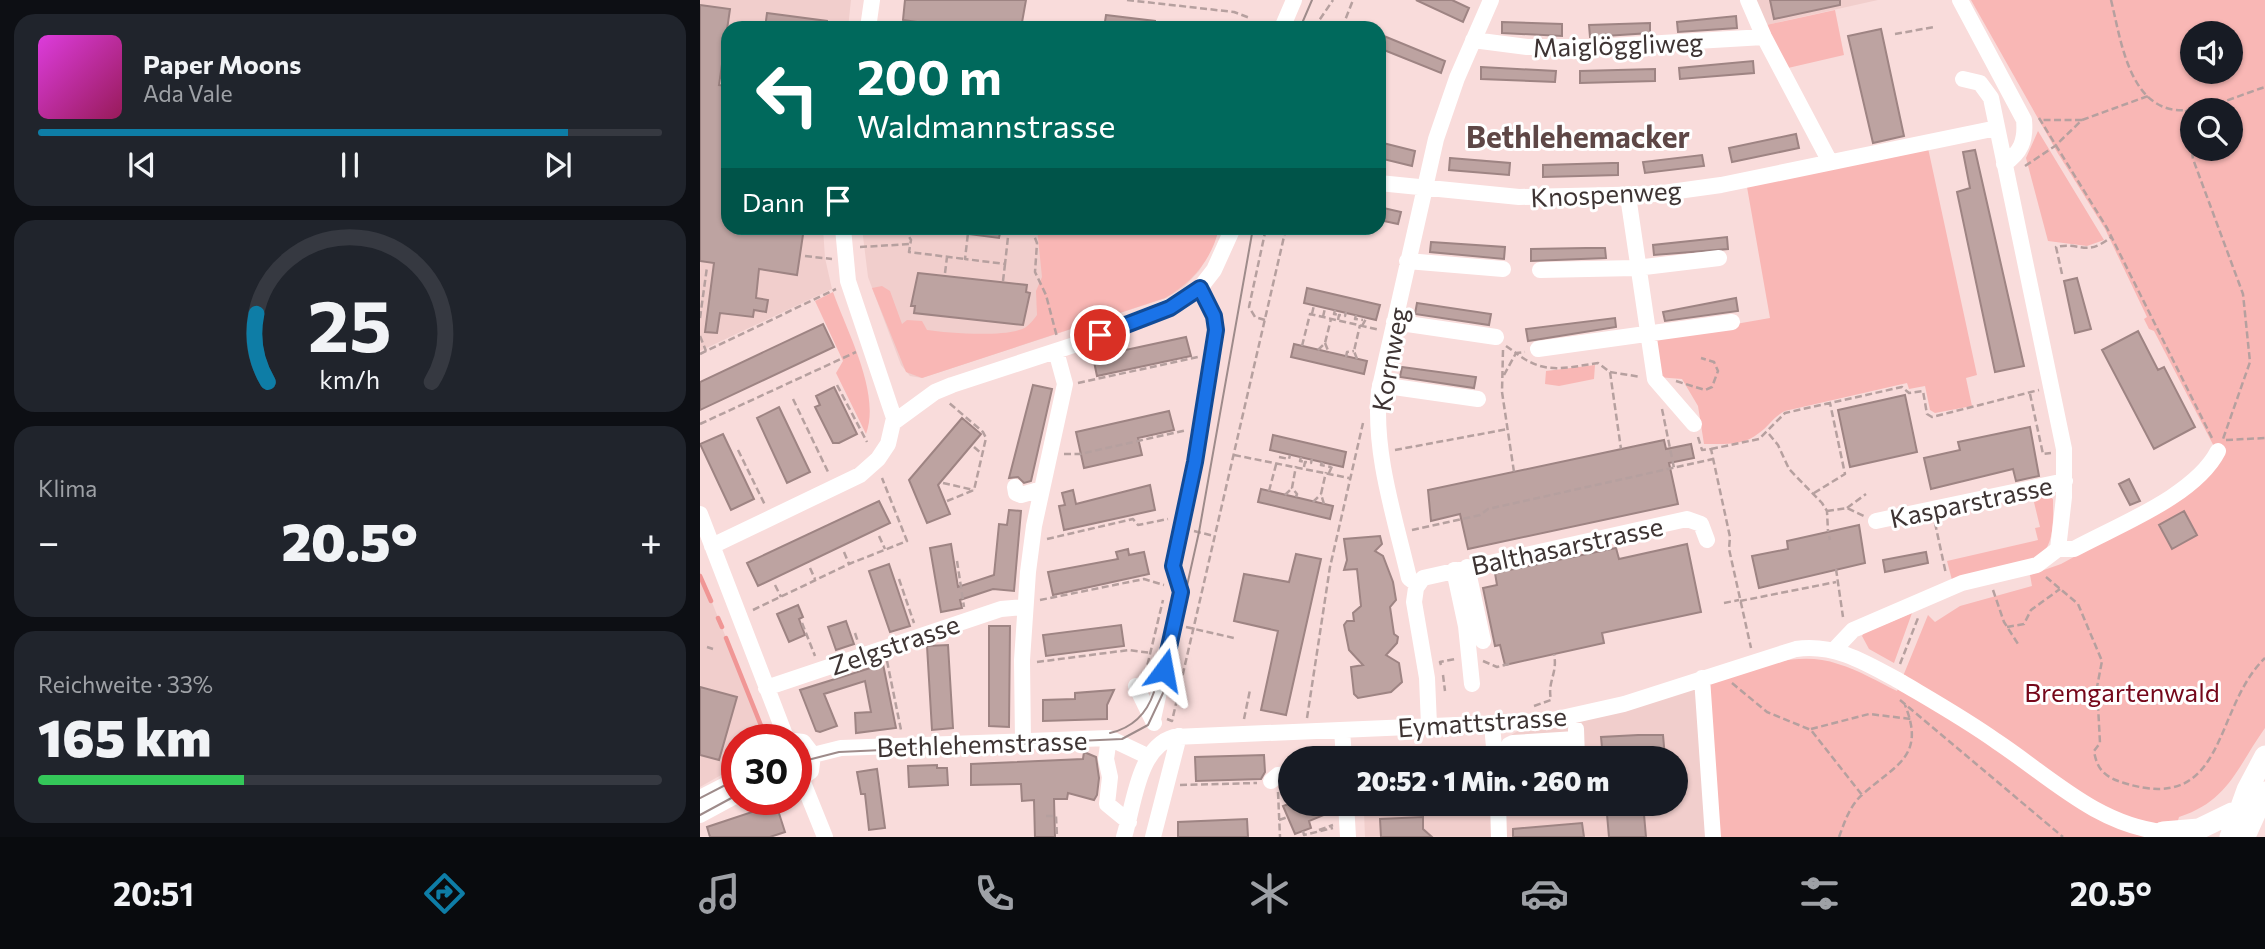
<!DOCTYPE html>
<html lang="de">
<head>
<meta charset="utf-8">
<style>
  body { margin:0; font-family:Commissioner,sans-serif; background:#20242c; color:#f1f3f6; height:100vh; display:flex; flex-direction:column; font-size:26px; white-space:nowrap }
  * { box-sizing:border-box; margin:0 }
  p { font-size:23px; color:#9ea1a6 }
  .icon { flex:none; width:38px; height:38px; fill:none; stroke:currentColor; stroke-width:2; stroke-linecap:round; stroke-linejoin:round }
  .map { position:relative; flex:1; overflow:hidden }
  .sheet { display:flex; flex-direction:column; gap:14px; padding:14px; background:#0d0f14; width:700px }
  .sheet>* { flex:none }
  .banner { position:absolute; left:21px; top:21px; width:665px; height:214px; border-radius:21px; box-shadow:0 2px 5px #0004; background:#00695c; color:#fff; overflow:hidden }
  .controls { position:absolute; left:1480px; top:21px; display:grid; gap:14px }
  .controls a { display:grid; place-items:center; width:63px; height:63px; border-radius:50%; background:#171b24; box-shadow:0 2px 5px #0004; font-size:35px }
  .speed { position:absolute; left:21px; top:724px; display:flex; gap:14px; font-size:35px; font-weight:700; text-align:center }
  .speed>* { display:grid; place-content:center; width:91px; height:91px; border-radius:50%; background:#171b24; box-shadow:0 2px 5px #0004; line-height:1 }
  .speed .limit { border:10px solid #d22; background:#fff; color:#111 }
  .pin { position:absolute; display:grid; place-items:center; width:60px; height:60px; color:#fff; margin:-30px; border:4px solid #fff; border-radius:50%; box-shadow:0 2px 7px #0007 }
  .me { position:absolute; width:77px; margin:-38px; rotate:13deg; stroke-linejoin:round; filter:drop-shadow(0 0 5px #0008) }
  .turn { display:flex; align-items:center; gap:24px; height:147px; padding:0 21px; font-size:32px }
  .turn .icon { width:91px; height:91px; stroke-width:2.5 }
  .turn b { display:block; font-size:49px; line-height:60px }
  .then { display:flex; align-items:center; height:66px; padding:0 21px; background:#0003; gap:14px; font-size:26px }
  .big { font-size:52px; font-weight:800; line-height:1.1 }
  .sheet .widget { flex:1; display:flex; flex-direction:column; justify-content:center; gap:10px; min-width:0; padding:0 24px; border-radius:21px; background:#20242c }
  .sheet .dial { align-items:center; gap:0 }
  .dial svg { height:182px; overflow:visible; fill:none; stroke:#363941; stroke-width:7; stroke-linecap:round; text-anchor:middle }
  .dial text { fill:#f1f3f6; stroke:none }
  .song { display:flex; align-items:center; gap:21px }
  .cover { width:84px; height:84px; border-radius:10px; background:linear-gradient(135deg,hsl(300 70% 55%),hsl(330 70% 35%)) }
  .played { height:7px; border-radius:4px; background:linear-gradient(90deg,#0e7da6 85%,#363941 85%) }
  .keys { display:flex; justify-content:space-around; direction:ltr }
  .heat { display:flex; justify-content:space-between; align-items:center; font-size:38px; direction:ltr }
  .charge { height:10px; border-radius:5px; background:linear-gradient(90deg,#34c759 33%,#363941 0) }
  .trip { position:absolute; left:578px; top:746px; width:410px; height:70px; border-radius:35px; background:#171b24; box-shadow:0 2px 5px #0004; font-weight:800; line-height:70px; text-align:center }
  .menu { display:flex; height:112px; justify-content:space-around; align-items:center; background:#090b0e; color:#9ea1a6 }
  .menu .icon { width:49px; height:49px }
  .menu .on { color:#0e7da6 }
  .menu b { font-size:32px; color:#f1f3f6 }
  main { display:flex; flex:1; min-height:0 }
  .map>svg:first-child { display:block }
  .built { fill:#f1cecc }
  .green { fill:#f9b7b5; fill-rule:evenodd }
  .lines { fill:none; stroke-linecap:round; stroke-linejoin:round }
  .stream { stroke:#f09695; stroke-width:4.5 }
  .building { fill:#bda3a1; stroke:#9e8483; stroke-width:2 }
  .path { stroke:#b6a09f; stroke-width:2.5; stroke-dasharray:7 3.5; stroke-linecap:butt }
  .minor { stroke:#fff; stroke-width:16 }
  .major { stroke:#fff; stroke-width:21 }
  .tram { stroke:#9e8b8a; stroke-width:2 }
  .route-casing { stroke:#114b97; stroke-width:18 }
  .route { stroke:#1a73e8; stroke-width:12 }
  .labels { text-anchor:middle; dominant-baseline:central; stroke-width:6; stroke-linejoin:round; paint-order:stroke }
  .street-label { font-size:26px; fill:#3e3433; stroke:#fff }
  .park-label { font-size:26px; fill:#75071a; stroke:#fff }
  .quarter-label { font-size:30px; font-weight:bold; fill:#5e4746; stroke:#fff }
</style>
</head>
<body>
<main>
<section class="sheet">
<div class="widget">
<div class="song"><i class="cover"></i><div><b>Paper Moons</b><p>Ada Vale</p></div></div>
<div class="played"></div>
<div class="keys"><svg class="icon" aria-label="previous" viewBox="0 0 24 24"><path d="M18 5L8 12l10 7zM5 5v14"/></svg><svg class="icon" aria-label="pause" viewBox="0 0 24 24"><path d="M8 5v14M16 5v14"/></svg><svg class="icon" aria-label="next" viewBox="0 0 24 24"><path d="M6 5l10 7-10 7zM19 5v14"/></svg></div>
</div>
<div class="widget dial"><svg viewBox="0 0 100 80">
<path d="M14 69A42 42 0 1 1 86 69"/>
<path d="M14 69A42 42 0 0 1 9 39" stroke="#0e7da6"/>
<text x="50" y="56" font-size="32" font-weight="700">25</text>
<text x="50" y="72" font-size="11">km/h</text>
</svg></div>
<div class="widget"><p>Klima</p>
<div class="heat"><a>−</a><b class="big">20.5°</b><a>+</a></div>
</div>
<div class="widget"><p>Reichweite · 33%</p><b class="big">165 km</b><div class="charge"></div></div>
</section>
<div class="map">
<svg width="1565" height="837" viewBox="0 0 1565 837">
  <rect width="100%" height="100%" fill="#f9dcdb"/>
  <!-- built -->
  <path class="built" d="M0,0H151L148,28H28V228H123L125,258L132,289L0,351Z
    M1054,0H1178L1066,25Z
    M162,228H519L513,246L499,271L484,287L466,298L222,378L210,376L201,365L168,277Z
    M0,572L65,736V740H37V766L0,787Z
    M1007,683L1018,837H665L664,811L804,803H975V758H801L806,738L818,731L846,728Z"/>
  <!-- green -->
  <path class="green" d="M1271,0H1565V728C1537,767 1529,801 1479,817L1473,837H1018L1007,683C1049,670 1095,649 1138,664C1159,670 1178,682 1197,691L1228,615L1235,622L1260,606L1332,586L1330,575L1361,564L1466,507L1520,458L1454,331L1449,329L1444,319L1447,317L1405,229L1357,152ZM1493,33H1531V72H1493ZM1493,110H1531V149H1493Z
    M1135,10L1144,55L1088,68L1066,25Z
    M1338,131L1404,240L1387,246L1348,241L1326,158Z
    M1228,148L1277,375L1266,378L1272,406L1235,413L1230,410L1225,386L1209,389L1207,383L1085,411C1073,417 1069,426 1059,433C1044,446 1022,444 1004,444L998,406L982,379L957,377L950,339L1070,318L1047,187Z
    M337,228H519C512,259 493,282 465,298L222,378L206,372L172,288L182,286L190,291L202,324L207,320L222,321L227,330C247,333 310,338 326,327C330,324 334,319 337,315L336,291L342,277Z
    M133,292C147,332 181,393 166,434L136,373L143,361L115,301Z
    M895,365L894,379L859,386L845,384L846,371Z
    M1341,492L1353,499C1353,519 1355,542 1340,557L1252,580L1247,561L1338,540L1335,528L1340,527L1332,494Z
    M1212,613L1194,663L1169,649L1162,636L1164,633Z"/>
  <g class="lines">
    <!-- stream -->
    <path class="stream" d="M0,576L11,601
      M18,618L22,627
      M26,638L62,728"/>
  </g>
  <!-- building -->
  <path class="building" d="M205,0H326L321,28H224L225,23L203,20Z
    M716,0H752L769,8L763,22Z
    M1070,0H1140V5L1074,19Z
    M0,5L30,9L19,85L28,86V228H104L97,275L59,269L56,298L68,300L66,312L54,310L53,317L20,313L17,333L5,332L14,263L0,261Z
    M67,13L127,21V28H65Z
    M406,15L455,21V28H404Z
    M1036,16L1037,28L978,32L977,22Z
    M802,22L862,24V36L802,33Z
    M950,23V33L890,37L889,25Z
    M1181,29L1204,136L1173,143L1148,36Z
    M679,34L745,61L741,73L679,48Z
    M1053,61L1054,73L980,79L979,68Z
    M781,67L856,71L855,82L781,79Z
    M955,69V81L880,83V71Z
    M1096,134L1099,148L1032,162L1029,148Z
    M679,142L715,151L712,166L679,158Z
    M1275,150L1324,366L1295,372L1257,192L1270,188L1263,152Z
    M1002,155L1004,166L945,173L943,162Z
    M750,158L810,163L809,175L749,170Z
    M912,163H918V175L843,177V165Z
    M679,207L701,212L698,224L679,220Z
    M269,228H301L299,238L268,234Z
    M1027,237L1028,249L954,255L953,245Z
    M731,242L805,247L804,259L730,252Z
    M886,248H905L906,258L831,261V249Z
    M218,273L327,285L326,292L330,293L323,325L214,313L215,306H211Z
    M1377,278L1391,329L1375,333L1364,281Z
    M607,288L680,305L676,320L604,303Z
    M1036,298L1038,311L965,321L963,312Z
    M717,303L791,314L789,325L715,314Z
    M915,318L916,327L828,341L826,329Z
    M123,324L134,347L0,410V382Z
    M1438,331L1458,370L1464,367L1495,427L1454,449L1402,350Z
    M486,337L491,356L397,376L393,357Z
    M594,344L667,361L664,374L591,357Z
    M702,367L776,377L774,388L700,377Z
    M333,385L352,389L331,481L324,483L318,477L309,478Z
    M134,387L157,434L139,443H133L115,407L120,405L116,396Z
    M1205,395L1217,452L1150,467L1138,410Z
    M79,407L110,472L87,483L57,418Z
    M469,411L474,430L438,438L442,455L384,468L376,432Z
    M262,418L281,434L238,485L250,514L227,523L209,480Z
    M1330,427L1339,476L1316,481L1313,469L1231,489L1224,458L1260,450L1258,442Z
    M23,434L54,499L31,510L0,444Z
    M573,435L646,452L643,467L570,450Z
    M964,440L966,449L991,444L994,458L969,463L978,504L768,549L760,514L731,521L728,490Z
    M1429,479L1440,501L1430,505L1419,484Z
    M450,485L455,510L364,530L359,506L365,505L362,493L373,490L376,504Z
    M561,489L633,506L630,519L558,502Z
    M179,501L190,523L58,586L47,563Z
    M309,510L321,511L314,591L293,589L260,600L262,608L241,612L230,548L251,544L258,587L294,575L299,524L307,525Z
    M1484,511L1497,535L1472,549L1459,525Z
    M1159,525L1165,563L1059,588L1052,556L1088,549L1087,541Z
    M680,536L682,544L675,551L683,556L693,582L696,600L690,607L694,634L698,637L697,643L686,655L699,663L702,682L691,692L658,698L654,694L651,667L663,665L649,650L644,625L647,621H654L653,613L661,606L657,569L644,570L647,560L644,539Z
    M987,544L1001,612L902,633L904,643L805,665L800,645L795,646L783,588L797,585L795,573L916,548L919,559Z
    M428,549L429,555L444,552L449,574L353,595L348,572L418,559L416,552Z
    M1226,552L1228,563L1185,572L1183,560Z
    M596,554L621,559L586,715L561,710L578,631L534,621L544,574L589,582Z
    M189,564L210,626L190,632L169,571Z
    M98,605L103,617L99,619L105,635L89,642L77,614Z
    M146,621L154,644L136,650L128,627Z
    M421,625L424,646L346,656L343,635Z
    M289,626H310L309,727L289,726Z
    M248,645L253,728L232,730L227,646Z
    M183,664L196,728L156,733L155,713L171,712L165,681L124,694L137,726L120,732L116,731L100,690Z
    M0,687L37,697L19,760L0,755Z
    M414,690L407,705V719L343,721V700L375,699V693Z
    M938,735H963L965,758H903L901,737Z
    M384,752L396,757L399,778L397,795L394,800L368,793L367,799H354L355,837H335L334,800L322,801L321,784L271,785V764L383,759Z
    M564,755L565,772L561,779L496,781L495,757Z
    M237,765V768H247L248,785L209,787L208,766Z
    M177,769L185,828L169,830L165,794H161L157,772Z
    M591,803H628L631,812L609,821L611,828L595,834L583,806Z
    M906,803H943L946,837H909Z
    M76,804L85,832L70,837H10L7,827Z
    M723,817V829L732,837H681L680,819Z
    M547,819L548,837H478V822Z
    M882,823L884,837H813V829Z"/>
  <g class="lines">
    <!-- path -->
    <path class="path" d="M427,0L534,12L550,18
      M1411,0C1421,39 1429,115 1487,110C1512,108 1540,95 1565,87
      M614,28L633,0
      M642,28L653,0
      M1195,34L1234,27
      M1486,110L1493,159L1543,294L1550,362L1523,439
      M1339,118L1407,228L1512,438
      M1382,120L1448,96
      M1325,166L1355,146L1382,120H1340
      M204,228L211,240L209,252L265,259
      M228,228L268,233L265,259L305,264L309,228
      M331,228L337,243L335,272L346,295L357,337
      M160,247L211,244
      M105,256L132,259
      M245,273L247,257
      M1362,274L1356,247C1380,241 1385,258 1411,237
      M303,281L305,264
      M635,310L634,314L639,315
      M612,314L614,305
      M656,315L655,319L663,320
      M623,317L625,308
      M0,318L7,267
      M565,320L555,317L549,307L566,228
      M638,320L639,315L645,316L646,312
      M662,326L667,317
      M0,336L6,351
      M625,343L629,353
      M602,346L610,314L680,330
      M806,346L816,353L825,352
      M618,350L625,343L631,319
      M803,350L802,392L814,472
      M0,354L136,289
      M646,357L647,352L654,351
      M657,359L654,351L660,325
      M910,372L941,377
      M804,375L816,353C844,375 864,368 898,363L910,372L921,449
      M976,381L1005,390L1012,387L1018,371L1014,362L1001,358
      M378,383L498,357
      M137,385L167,442
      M1330,394L1343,454L1351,453
      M93,399L129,474
      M962,409L974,468
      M0,424L156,352
      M1069,434L1078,445L1089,469L1122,503L1127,511L1128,532
      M998,437L1002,450L1011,449L1030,537L1029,549L1051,648
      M1526,440L1565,438
      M274,447L282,454
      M1011,449L1059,439L1085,413L1202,387L1209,393L1223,391L1227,414L1232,417L1339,390
      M38,450L65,505
      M695,450L808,429
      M364,454H380L487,430
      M534,455L649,478
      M579,457L589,459L590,455
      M601,457L600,461L605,462
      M622,462L621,465L631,467
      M604,467L605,462L611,463L612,459
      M629,473L633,464
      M243,483L274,490
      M569,491L577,461
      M1114,493L1145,474L1130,403
      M585,495L592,488
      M596,497L597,494L592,488L596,466
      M247,501L274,490L286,438L283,432L248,402
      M613,502L621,494
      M624,504L621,494L626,472
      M1147,508L1166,494
      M1127,511L1147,508L1164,516
      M1235,523L1246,574
      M712,530L780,515L788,509L1013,459
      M494,531L514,536
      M179,536L185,549
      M1129,536L1130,540
      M347,539L433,519L438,525L468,519
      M144,552L149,564
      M257,561L264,607
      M110,568L115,579
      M1136,569L1143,617
      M1346,577L1378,604L1402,661L1397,687L1400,743L1394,751C1397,770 1405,777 1424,783C1528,815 1512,709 1565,658
      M199,579L214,623
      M75,585L81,597
      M1293,590L1304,622L1318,644
      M340,600L444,579L464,585
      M1040,601L1136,582
      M1024,603L1039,600
      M53,610L149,564L207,541L182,478
      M102,623L115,656
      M486,627L534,638
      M1307,627L1324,624L1331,610L1360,589
      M155,633L158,642
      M7,647L13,649
      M187,661L201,730
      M783,661L797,667L812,663
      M337,662L429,650L451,653
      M1200,664L1218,618
      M741,665L740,662L755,659
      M445,675L463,600
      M743,675L745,691
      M1032,683L1067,712L1111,730L1162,795
      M1200,700L1363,837
      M834,706L851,700C847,681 858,674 854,654
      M607,718L630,567L663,423
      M467,719L472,721L586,228
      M544,719L550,690
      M1111,729L1169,714L1211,719
      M480,785L557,783
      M578,792L580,837
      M346,816H356L357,837
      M579,820L588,817
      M619,830L633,825
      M603,831L604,835L633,828
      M1139,837C1145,821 1150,805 1163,794C1195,765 1226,757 1205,705"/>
    <!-- minor -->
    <path class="minor" d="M1048,0L1064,37L1130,162
      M1260,0L1324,120C1326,140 1321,153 1304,164
      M168,28L172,0
      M582,28L594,0
      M773,40L827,47H894L1064,37
      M1263,79L1280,83L1291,98L1364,449V497L1358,549
      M679,183L819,197L956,194L1021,185L1297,128
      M928,196L955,379L994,424
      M707,261L803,269
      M840,270L936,268L1019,258
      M694,322L796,337
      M838,349L1032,322
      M680,385L778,399
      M194,422L235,392L252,385L377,344L481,302L500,288L514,270L533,228
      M315,487L316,493L321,495L342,489
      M0,514L87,740
      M1176,521L1365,481
      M12,546L160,475L178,459L188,444L194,418L148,281L143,228
      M767,567L783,641
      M754,570L766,626L772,684
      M717,584L709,578C695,518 673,453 679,391L736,139L757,78L791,0
      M1134,650L1153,630L1262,583L1337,565L1358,549H1374C1418,525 1495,496 1518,451
      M1002,678L1013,837
      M436,686L454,723
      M66,688L301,609L324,607
      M453,719L481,592L473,566L495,462L516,330L514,316L500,288
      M729,725L727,678L714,602L716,588L723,578L987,519L1001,524L1007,540
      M792,725L795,758
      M876,729L877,758
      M642,730L644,758
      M409,738L406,759L410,777L407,804L429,822
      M86,740L103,742L113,755L111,771L96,782
      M323,741L322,660L328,572L334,526L365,384L356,351
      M113,755L141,748L409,738L447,756
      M809,758V745L813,743L876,739
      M102,780L125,837
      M571,781L578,775L590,774
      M0,798L37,779
      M646,803L648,837
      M798,803L799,837
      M812,803H819
      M0,815L37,795
      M424,837C434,805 438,747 474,737L848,721L924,704L1096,649C1135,643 1168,664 1201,682C1233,701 1265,719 1296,741C1349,776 1397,825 1463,832
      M453,837L479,736"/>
    <!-- major -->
    <path class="major" d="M1463,832L1499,829L1532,813L1552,819
      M1547,832L1565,792
      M1530,837L1547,790L1565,756"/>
    <!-- tram -->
    <path class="tram" d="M600,28L612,0
      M410,733C432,728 447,713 454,692
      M96,763L139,752L422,739L448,725L463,693L499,532L553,228
      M0,798L37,779
      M0,815L37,795"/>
  </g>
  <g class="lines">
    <defs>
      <path id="route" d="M400,335L470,308L500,288L514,316L516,330L495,462L473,566L481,592L464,670"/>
    </defs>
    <!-- route casing -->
    <use href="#route" class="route-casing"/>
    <!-- route -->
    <use href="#route" class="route"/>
  </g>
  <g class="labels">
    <!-- street labels -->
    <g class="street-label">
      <text transform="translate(918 44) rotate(-2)">Maiglöggliweg</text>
      <text transform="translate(906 193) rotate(-3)">Knospenweg</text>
      <text transform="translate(689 359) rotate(-80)">Kornweg</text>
      <text transform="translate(1271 501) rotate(-12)">Kasparstrasse</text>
      <text transform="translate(867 545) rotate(-12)">Balthasarstrasse</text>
      <text transform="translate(194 644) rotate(-19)">Zelgstrasse</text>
      <text transform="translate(782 721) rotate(-4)">Eymattstrasse</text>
      <text transform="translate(282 743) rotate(-2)">Bethlehemstrasse</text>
    </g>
    <!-- park labels -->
    <g class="park-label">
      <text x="1422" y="691">Bremgartenwald</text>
    </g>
    <!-- quarter labels -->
    <g class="quarter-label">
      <text x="878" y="135">Bethlehemacker</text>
    </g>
  </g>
</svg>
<div class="controls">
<a><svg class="icon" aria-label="sound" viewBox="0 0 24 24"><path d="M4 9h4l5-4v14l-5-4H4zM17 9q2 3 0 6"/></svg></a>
<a><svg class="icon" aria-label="search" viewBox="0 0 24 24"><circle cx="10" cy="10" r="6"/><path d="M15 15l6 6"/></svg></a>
</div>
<div class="speed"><div class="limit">30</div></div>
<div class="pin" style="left:400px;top:335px;background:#d93025"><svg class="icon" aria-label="arrive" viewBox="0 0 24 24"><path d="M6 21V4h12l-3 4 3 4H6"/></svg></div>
<svg class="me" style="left:464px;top:670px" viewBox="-20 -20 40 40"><path d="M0-17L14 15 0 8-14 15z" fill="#1a73e8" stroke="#fff" stroke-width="4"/></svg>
<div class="trip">20:52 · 1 Min. · 260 m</div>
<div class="banner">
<div class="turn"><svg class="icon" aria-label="left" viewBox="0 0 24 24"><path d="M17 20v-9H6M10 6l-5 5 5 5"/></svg><div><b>200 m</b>Waldmannstrasse</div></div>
<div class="then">Dann<svg class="icon" aria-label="arrive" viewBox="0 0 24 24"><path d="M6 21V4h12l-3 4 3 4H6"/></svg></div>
</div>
</div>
</main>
<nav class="menu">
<b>20:51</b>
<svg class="icon on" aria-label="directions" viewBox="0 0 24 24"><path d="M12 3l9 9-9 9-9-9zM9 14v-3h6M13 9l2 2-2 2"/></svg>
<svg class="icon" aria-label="music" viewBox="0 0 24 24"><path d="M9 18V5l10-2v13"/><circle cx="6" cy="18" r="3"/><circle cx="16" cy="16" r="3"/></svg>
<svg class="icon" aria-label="phone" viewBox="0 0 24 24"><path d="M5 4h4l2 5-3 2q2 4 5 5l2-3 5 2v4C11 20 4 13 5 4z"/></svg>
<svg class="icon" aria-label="climate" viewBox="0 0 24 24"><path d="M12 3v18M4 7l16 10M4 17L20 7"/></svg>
<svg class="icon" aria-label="car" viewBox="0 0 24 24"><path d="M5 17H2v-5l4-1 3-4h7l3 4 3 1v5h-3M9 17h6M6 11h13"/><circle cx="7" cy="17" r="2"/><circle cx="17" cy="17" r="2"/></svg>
<svg class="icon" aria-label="filters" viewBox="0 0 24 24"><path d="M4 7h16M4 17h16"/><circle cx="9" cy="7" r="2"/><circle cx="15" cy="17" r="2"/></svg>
<b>20.5°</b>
</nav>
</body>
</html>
